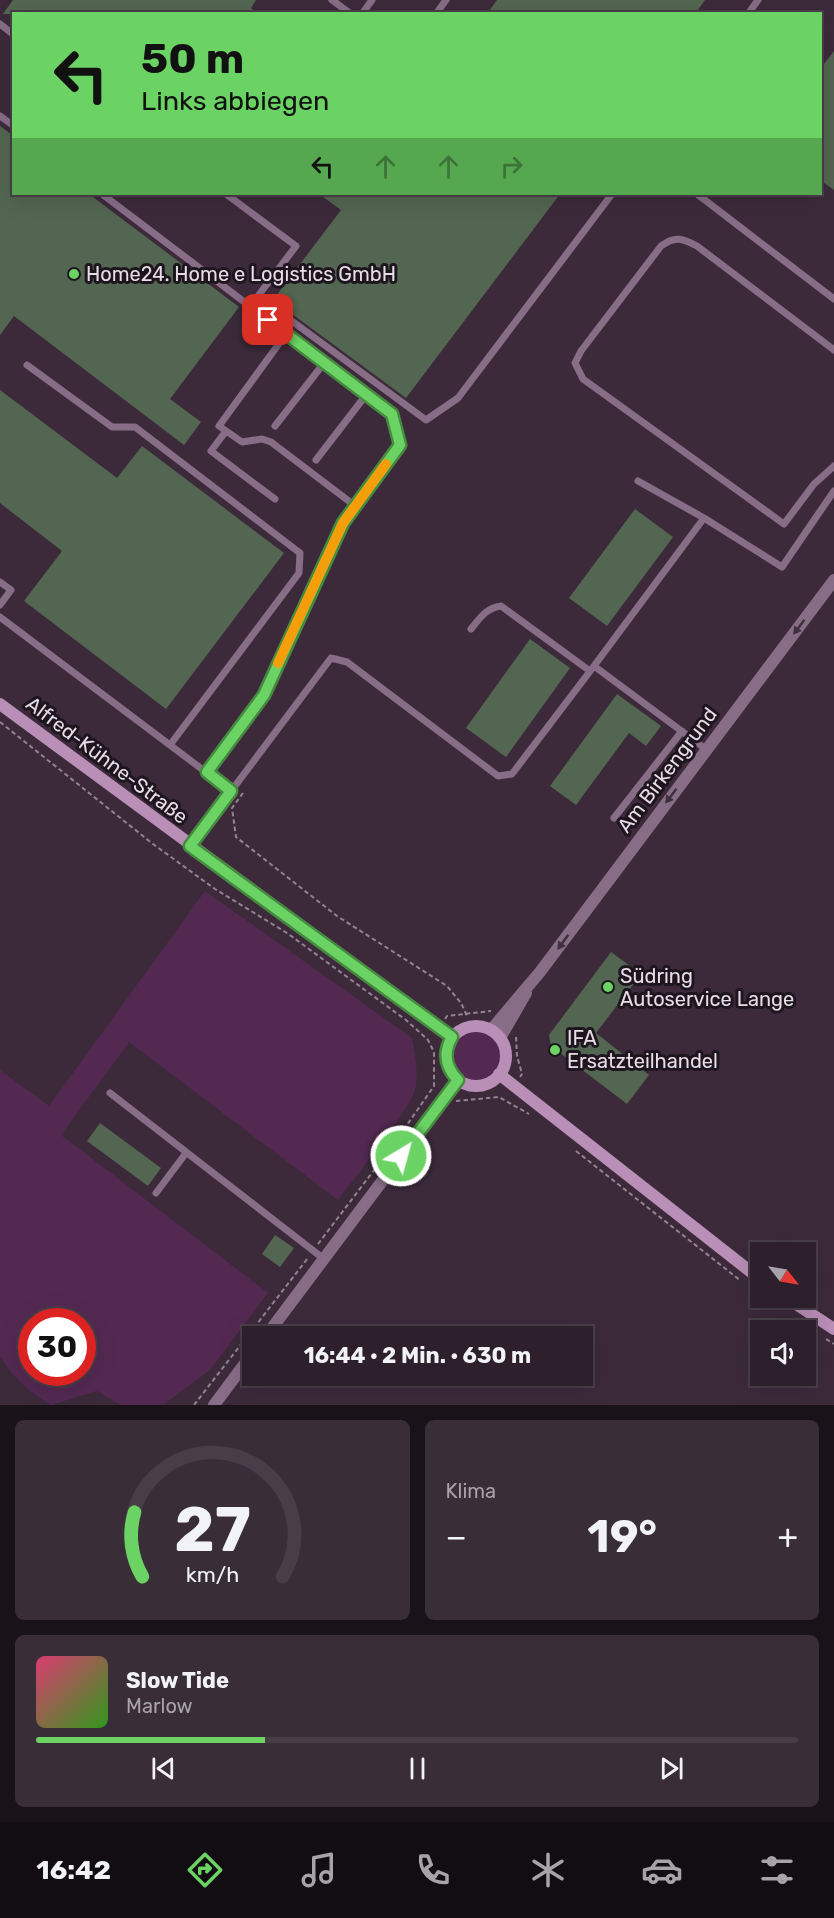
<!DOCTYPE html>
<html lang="de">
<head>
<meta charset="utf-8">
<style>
  body { margin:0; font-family:Rubik,sans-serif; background:#392d38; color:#f1f3f6; height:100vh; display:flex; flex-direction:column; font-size:22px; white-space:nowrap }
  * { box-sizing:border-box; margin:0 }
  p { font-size:20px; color:#a7a3a9 }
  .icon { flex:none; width:33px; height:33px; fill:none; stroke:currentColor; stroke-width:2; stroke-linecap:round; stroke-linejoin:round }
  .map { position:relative; height:1405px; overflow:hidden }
  .sheet { display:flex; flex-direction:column; gap:15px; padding:15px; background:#191218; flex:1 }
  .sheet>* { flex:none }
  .guide { position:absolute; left:12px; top:12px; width:810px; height:183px; border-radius:0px; box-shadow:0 6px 24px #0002,0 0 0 2px #483e48; background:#6bd363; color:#111; overflow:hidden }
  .needle { width:39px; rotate:121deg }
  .tools { position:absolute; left:750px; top:1242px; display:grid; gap:12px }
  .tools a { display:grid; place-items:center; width:66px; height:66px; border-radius:0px; background:#2d202c; box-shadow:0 6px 24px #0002,0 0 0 2px #483e48; font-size:30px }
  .speed { position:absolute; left:18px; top:1308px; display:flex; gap:12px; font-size:30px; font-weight:700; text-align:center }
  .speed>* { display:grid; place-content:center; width:78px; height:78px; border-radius:50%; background:#2d202c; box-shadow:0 6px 24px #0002,0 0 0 2px #483e48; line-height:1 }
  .speed .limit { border:9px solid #d22; background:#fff; color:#111 }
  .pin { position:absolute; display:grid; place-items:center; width:51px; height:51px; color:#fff; margin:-26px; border-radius:12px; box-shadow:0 3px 9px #0006 }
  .me { position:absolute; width:66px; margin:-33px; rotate:37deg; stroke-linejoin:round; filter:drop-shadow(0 0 4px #0008) }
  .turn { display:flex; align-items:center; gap:21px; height:126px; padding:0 30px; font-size:27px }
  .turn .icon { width:78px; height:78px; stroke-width:2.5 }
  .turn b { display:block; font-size:42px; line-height:51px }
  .lanes { display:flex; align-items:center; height:57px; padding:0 30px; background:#0003; justify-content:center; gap:30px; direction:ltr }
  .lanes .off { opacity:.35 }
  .big { font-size:45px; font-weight:700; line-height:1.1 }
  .sheet .card { flex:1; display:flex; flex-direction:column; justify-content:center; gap:9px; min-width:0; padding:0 21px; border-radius:9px; background:#392d38 }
  .sheet .dial { align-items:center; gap:0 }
  .dial svg { height:156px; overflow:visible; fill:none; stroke:#483e48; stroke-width:7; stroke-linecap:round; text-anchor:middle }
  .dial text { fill:#f1f3f6; stroke:none }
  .song { display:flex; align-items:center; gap:18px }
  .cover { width:72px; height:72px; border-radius:9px; background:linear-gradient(135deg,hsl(340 70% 55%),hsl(110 70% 35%)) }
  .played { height:6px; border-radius:3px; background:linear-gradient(90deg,#6bd363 30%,#483e48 30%) }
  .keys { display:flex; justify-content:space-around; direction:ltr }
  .heat { display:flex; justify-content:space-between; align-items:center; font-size:33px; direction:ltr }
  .sheet .tiles { flex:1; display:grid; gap:15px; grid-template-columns:1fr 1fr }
  .card:last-child { grid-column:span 2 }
  .trip { position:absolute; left:242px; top:1326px; width:351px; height:60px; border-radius:0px; background:#2d202c; box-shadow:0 6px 24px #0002,0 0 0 2px #483e48; font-weight:700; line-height:60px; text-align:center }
  .tab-bar { display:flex; height:96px; justify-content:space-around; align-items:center; background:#120d12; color:#a7a3a9 }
  .tab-bar .icon { width:42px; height:42px }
  .tab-bar .selected { color:#6bd363 }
  .tab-bar b { font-size:27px; color:#f1f3f6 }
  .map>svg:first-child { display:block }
  .green { fill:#532952; fill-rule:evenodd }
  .building { fill:#536651 }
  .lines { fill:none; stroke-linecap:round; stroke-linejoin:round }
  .path { stroke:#928391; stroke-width:2; stroke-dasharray:4.5 3; stroke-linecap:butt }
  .service { stroke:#886d87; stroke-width:7 }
  .minor { stroke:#886d87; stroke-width:12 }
  .tertiary { stroke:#886d87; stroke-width:12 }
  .secondary { stroke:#b98eb7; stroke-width:12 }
  .oneway { fill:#3e303e }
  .route-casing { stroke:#468940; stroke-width:15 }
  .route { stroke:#6bd363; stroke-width:10 }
  .slow { stroke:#f59e0b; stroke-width:10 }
  .poi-dot { fill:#6bd363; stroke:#1e161e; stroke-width:2 }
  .labels { text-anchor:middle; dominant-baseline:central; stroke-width:6; stroke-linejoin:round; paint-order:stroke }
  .poi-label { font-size:20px; fill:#e8dce7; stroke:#1e161e; text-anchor:start }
  .street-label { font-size:20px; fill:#e8dce7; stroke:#1e161e }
</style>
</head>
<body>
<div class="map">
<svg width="834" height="1405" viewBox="0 0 834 1405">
  <rect width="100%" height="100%" fill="#3c2a3b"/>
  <!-- green -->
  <path class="green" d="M205,891L412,1038C415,1054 418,1069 416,1085C413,1108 354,1178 338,1200L129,1042L61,1135L268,1293L210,1370L163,1405H121L97,1391L51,1405C28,1391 14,1379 0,1356V1070L49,1106ZM32,1322H82V1372H32Z
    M452 1056a24 24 0 1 1 48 0a24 24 0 1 1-48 0Z"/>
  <!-- building -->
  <path class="building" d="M13,0H256L251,8L258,14H3Z
    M497,0H705L695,14H487Z
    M834,51V190L820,180V69Z
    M0,126L14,136V194H89L239,307L170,399L201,422L184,445L14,316L0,335Z
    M319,194H560L406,398L273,300L341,210Z
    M0,390L117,478L142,446L284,553L166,709L24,601L62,551L0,503Z
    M635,509L673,537L607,626L569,598Z
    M530,639L570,668L506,757L466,728Z
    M617,694L661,726L646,746L629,733L576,805L550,786Z
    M611,952L641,974L596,1033L649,1075L627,1104L551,1046L549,1035Z
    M100,1123L161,1168L148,1186L87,1141Z
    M275,1235L294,1248L280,1267L262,1254Z"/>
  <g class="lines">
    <!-- path -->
    <path class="path" d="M0,722L153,844L215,889L287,933L406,1020L428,1040L434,1052V1086L391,1148
      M243,793L232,808L236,837L337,916L447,986L461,1003L467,1016
      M445,1019L447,1016L491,1011
      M516,1037L517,1056L522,1074L520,1077
      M456,1101L499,1097L529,1114
      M576,1151L741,1281
      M318,1244L384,1157
      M765,1298L777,1306
      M826,1339L834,1344
      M194,1405L308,1258"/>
    <!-- service -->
    <path class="service" d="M332,0L351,14
      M362,14L372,0
      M436,14L446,0
      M748,14L758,0
      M0,24L14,35
      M0,116L14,126
      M102,194L392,414L400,445L343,523L264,695L207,772
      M226,194L296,246L258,296L426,420L458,398L612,194
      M697,194L834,299
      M286,334L219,426L242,442L262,439L271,442L354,505
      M834,350L697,246C682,238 675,236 661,246L581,351L575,363L583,379L784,524L814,484L834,466
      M27,365L112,427H135L300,553L299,573L170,745
      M275,426L324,363
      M226,431L211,451L275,499
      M316,460L366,395
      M638,481L704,518L782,567L834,491
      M0,582L11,590L0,605
      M0,617L231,791
      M471,629C480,618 486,608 501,606L590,671
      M594,666L704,518
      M614,818L682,731
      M190,846L331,658L347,662L498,776L512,774L594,666L707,750
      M110,1093L324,1259
      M156,1193L186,1153"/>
    <!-- minor -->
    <path class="minor" d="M266,1336L458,1080
      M214,1405L252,1354"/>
    <!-- tertiary -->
    <path class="tertiary" d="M491,1030L540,972L834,580
      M500,1038L526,993"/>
    <!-- secondary -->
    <path class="secondary" d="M0,704L452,1037
      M446 1056a30 30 0 1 1 60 0a30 30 0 1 1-60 0Z
      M499,1074L760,1279
      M787,1298L834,1329"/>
  </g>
  <!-- one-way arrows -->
  <defs><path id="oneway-solid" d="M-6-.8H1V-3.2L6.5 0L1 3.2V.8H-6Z" transform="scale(1.5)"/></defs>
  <g class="oneway">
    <use href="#oneway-solid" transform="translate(799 627) rotate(127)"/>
    <use href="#oneway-solid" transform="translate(671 796) rotate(127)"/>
    <use href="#oneway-solid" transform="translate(563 942) rotate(126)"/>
  </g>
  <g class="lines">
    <defs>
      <path id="route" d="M268,320L392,414L400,445L343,523L264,695L207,772L231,791L190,846L452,1037C443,1053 445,1067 458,1080L401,1156"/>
    </defs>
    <!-- route casing -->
    <use href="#route" class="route-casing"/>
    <!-- route -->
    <use href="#route" class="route"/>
    <!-- slow -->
    <path class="slow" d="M278,663L343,523L386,464"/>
  </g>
  <!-- markers -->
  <g class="poi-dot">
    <circle cx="74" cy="274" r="6"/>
    <circle cx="608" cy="987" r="6"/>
    <circle cx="555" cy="1050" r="6"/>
  </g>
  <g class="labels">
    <!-- poi labels -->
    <g class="poi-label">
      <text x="86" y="274">Home24. Home e Logistics GmbH</text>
      <text x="620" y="976">Südring<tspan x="620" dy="23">Autoservice Lange</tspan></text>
      <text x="567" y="1038">IFA<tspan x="567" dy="23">Ersatzteilhandel</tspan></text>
    </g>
    <!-- street labels -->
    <g class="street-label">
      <text transform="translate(107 760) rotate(37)">Alfred-Kühne-Straße</text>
      <text transform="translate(667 770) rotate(-53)">Am Birkengrund</text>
    </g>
  </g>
</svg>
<div class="tools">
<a><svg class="needle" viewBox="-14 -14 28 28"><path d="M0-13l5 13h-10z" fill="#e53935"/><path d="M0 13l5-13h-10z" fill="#a7a3a9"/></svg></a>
<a><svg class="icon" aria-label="sound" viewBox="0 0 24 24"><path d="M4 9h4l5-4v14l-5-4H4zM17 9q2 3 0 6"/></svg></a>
</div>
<div class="speed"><div class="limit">30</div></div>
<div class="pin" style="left:268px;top:320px;background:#d93025"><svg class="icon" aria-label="arrive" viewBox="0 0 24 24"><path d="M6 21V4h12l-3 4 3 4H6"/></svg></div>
<svg class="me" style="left:401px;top:1156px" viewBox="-20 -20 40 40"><circle r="17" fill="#6bd363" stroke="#fff" stroke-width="3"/><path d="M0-11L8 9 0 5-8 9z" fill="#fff"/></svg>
<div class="trip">16:44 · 2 Min. · 630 m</div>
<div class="guide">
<div class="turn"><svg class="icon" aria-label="left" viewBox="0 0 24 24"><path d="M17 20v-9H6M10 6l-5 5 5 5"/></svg><div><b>50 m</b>Links abbiegen</div></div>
<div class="lanes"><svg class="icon" aria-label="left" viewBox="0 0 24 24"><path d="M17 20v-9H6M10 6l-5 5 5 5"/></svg><svg class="icon off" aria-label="ahead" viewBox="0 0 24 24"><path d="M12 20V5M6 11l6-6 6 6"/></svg><svg class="icon off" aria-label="ahead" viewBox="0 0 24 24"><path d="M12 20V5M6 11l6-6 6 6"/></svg><svg class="icon off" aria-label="right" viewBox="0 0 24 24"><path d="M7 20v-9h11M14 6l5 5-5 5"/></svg></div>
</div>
</div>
<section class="sheet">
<div class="tiles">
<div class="card dial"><svg viewBox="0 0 100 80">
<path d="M14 69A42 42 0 1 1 86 69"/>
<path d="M14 69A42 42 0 0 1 10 36" stroke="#6bd363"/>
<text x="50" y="56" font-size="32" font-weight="700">27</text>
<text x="50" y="72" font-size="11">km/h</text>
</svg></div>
<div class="card"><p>Klima</p>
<div class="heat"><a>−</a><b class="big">19°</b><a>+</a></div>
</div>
<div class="card">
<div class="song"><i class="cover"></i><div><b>Slow Tide</b><p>Marlow</p></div></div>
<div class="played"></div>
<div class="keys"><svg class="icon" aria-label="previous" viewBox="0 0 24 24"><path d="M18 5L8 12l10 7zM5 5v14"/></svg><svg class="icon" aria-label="pause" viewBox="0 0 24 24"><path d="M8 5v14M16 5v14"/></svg><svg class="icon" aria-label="next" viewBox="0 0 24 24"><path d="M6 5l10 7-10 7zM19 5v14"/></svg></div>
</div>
</div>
</section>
<nav class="tab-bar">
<b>16:42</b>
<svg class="icon selected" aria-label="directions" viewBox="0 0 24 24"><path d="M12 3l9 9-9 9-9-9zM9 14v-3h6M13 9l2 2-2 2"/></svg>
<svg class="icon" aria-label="music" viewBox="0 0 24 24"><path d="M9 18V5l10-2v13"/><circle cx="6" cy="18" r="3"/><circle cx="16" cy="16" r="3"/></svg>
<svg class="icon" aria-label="phone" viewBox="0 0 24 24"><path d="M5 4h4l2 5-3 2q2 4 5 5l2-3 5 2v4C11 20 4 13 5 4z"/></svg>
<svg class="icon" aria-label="climate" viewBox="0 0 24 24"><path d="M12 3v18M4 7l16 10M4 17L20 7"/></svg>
<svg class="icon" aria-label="car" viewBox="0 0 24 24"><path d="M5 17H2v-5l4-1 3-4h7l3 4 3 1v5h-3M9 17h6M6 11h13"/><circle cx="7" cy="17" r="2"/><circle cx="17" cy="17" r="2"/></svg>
<svg class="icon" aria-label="filters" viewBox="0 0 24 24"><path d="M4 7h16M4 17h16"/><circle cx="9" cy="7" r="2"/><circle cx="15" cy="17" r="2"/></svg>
</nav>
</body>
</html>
